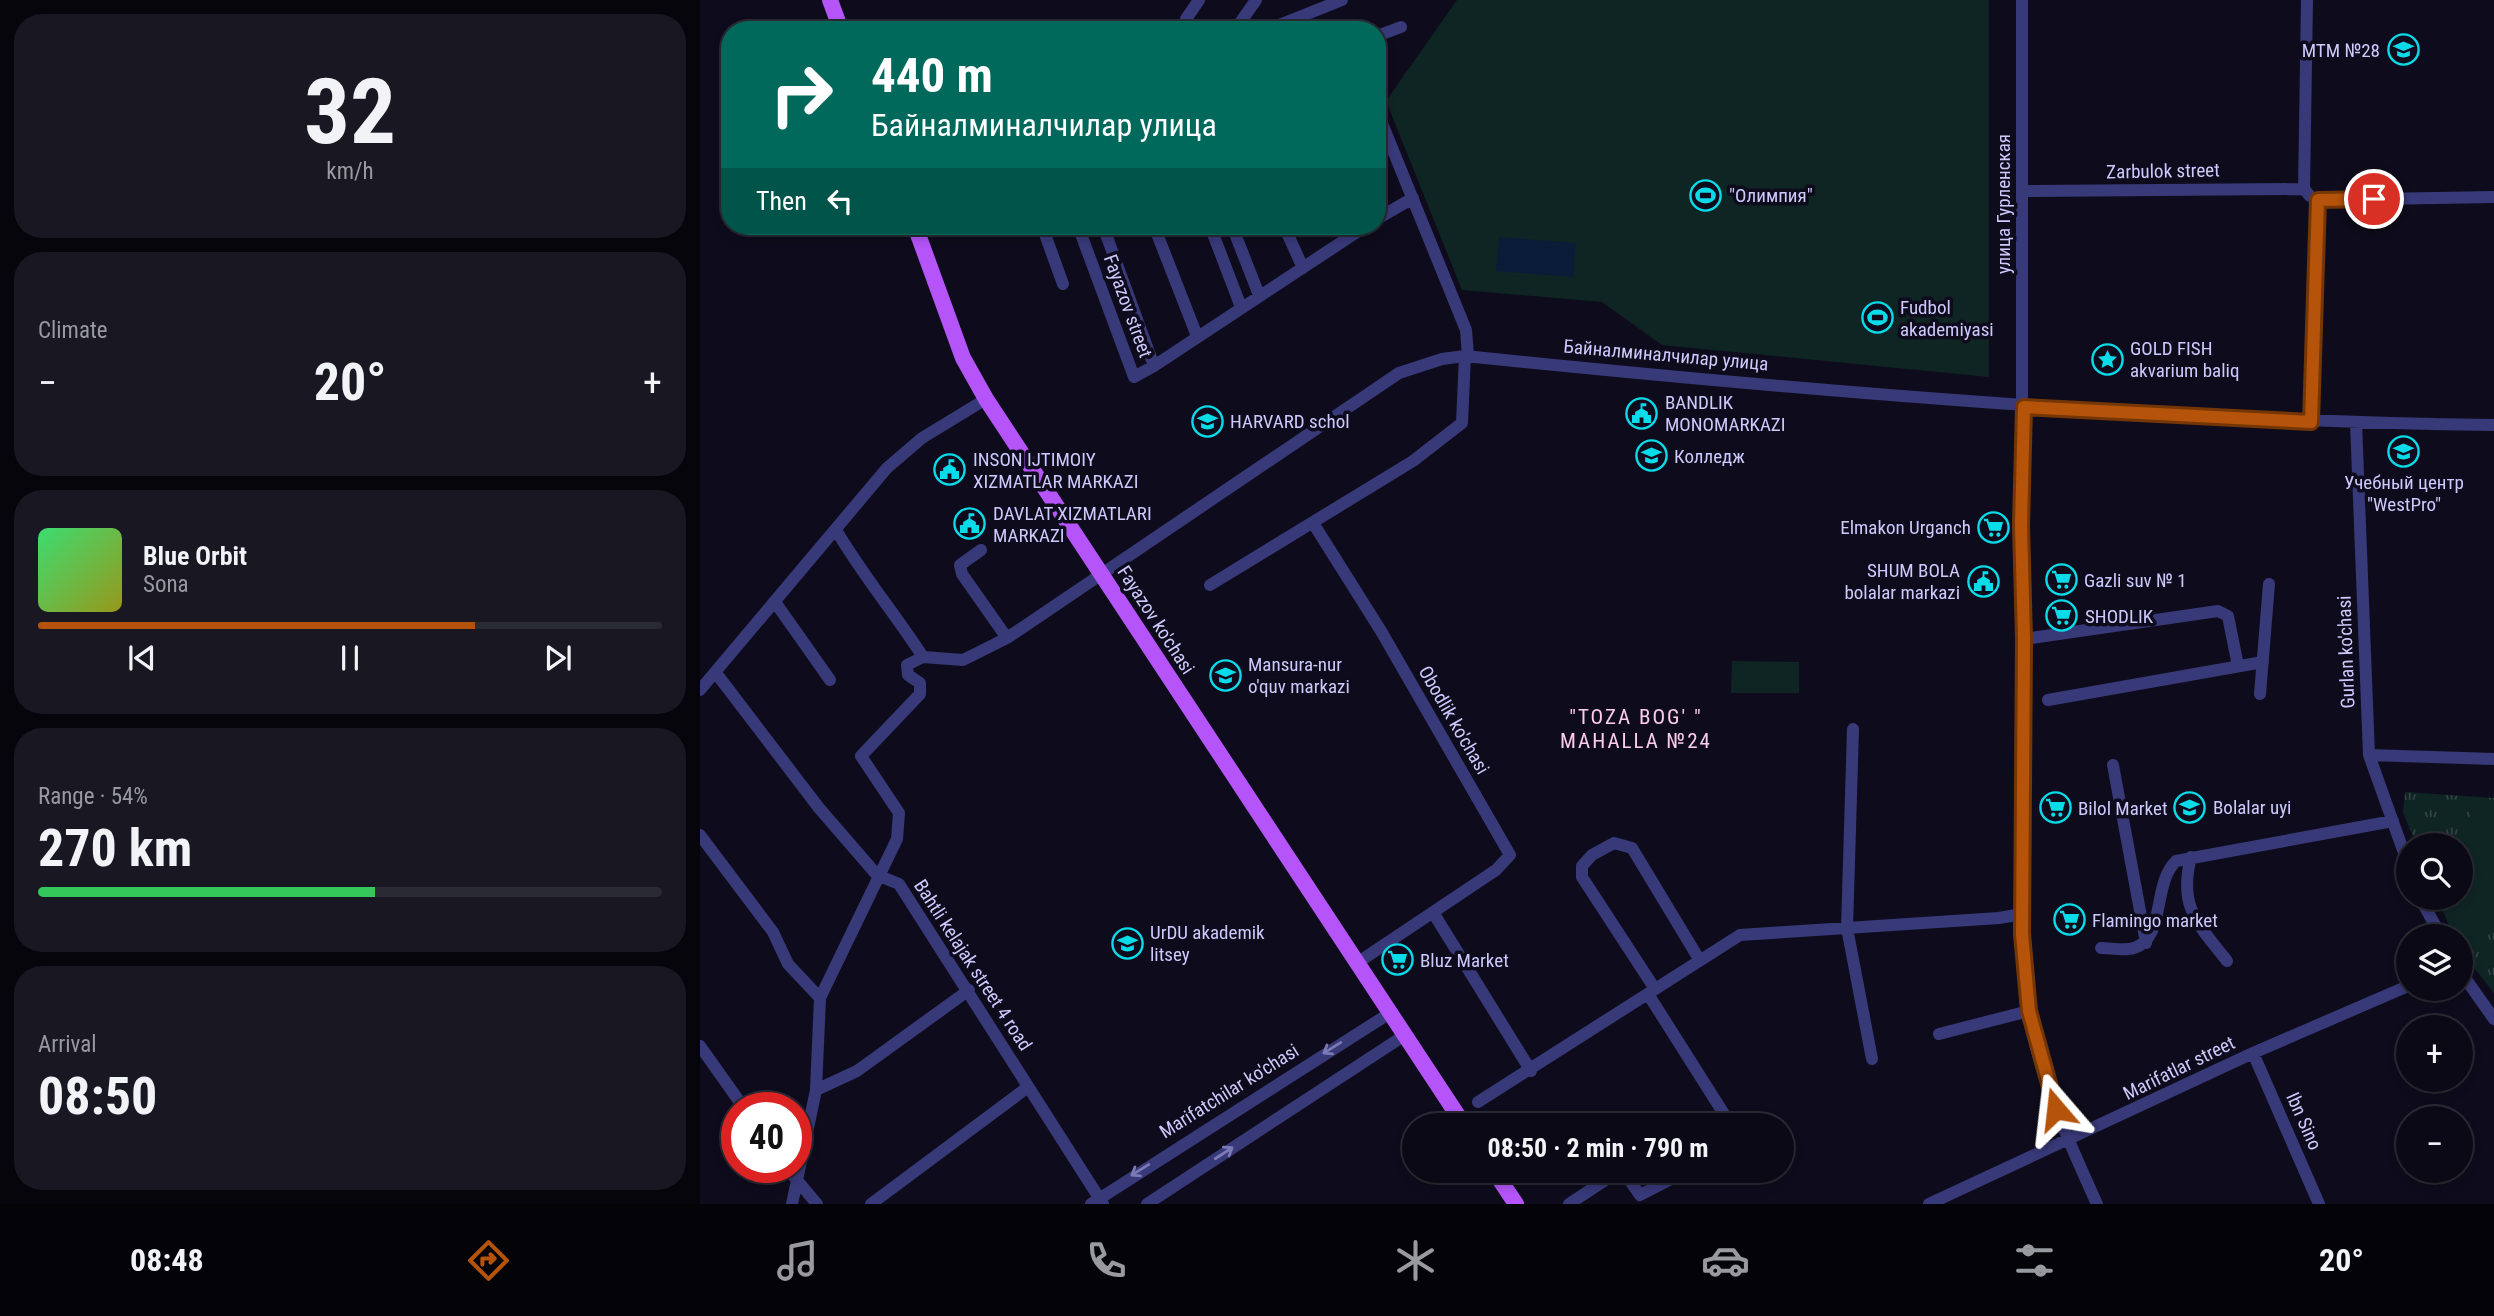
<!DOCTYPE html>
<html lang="en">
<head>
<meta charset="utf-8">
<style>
  body { margin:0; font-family:"Roboto Condensed",sans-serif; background:#181722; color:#f1f3f6; height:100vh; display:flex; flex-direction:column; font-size:26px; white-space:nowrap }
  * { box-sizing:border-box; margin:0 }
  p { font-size:23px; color:#999aa0 }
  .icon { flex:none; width:38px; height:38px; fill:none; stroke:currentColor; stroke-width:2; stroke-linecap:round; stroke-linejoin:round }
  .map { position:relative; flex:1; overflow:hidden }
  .sheet { display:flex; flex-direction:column; gap:14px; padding:14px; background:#06050c; width:700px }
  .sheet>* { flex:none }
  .guide { position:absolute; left:21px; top:21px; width:665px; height:214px; border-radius:28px; box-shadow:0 4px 10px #0003,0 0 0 2px #2a2a34; background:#00695c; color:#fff; overflow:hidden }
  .fabs { position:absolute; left:1696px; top:833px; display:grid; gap:14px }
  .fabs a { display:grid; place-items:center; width:77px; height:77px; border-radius:50%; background:#0a0915; box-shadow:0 4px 10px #0003,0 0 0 2px #2a2a34; font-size:35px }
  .speed { position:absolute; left:21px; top:1092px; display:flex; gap:14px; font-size:35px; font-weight:700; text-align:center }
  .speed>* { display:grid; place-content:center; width:91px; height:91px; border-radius:50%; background:#0a0915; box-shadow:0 4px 10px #0003,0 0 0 2px #2a2a34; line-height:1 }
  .speed .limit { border:10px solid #d22; background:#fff; color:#111 }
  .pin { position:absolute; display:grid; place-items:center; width:60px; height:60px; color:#fff; margin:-30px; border:4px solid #fff; border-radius:50%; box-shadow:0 2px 7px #0007 }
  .me { position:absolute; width:77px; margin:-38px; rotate:343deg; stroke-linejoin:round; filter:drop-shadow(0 0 5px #0008) }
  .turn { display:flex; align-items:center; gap:24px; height:147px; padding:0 35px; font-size:32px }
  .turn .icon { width:91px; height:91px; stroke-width:2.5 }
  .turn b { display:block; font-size:49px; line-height:60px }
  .then { display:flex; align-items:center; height:66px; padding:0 35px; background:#0003; gap:14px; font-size:26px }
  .big { font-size:52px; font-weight:700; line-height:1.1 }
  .sheet .widget { flex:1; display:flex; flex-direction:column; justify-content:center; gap:10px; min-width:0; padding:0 24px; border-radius:28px; background:#181722 }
  .sheet .dial { align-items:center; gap:0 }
  .dial b { font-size:91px; line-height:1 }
  .song { display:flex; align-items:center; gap:21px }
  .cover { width:84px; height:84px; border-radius:10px; background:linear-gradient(135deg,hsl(140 70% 55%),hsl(60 70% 35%)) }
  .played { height:7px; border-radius:4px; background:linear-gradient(90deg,#b45309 70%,#2a2a34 70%) }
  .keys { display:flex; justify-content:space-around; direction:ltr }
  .heat { display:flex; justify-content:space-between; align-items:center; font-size:38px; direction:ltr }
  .charge { height:10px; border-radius:5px; background:linear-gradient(90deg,#34c759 54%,#2a2a34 0) }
  .trip { position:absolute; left:702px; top:1113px; width:392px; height:70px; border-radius:35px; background:#0a0915; box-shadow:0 4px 10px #0003,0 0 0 2px #2a2a34; font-weight:700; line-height:70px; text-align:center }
  .dock { display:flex; height:112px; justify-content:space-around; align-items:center; background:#040408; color:#999aa0 }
  .dock .icon { width:49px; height:49px }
  .dock .active { color:#b45309 }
  .dock b { font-size:32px; color:#f1f3f6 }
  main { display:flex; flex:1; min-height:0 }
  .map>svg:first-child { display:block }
  .park { fill:url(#park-tufts) }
  .garden { fill:#0f2524 }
  .water { fill:#0a1c37 }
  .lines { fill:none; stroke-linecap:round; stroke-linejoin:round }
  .minor { stroke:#383979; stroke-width:12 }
  .major { stroke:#b454f9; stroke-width:16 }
  .oneway { stroke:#7b7ab4 }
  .route-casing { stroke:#753606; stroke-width:18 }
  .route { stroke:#b45309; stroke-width:12 }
  .labels { text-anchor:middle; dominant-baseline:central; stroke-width:7; stroke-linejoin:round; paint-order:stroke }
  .poi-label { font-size:19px; fill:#cdc9fd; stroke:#0e0c1c; text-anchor:start }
  .street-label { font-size:19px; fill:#cdc9fd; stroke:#0e0c1c }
  .neighbourhood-label { font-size:21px; letter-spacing:2px; fill:#fdcbed; stroke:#0e0c1c }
</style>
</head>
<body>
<main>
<section class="sheet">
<div class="widget dial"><b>32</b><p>km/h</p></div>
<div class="widget"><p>Climate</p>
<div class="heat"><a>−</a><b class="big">20°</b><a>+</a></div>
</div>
<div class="widget">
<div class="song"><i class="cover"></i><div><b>Blue Orbit</b><p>Sona</p></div></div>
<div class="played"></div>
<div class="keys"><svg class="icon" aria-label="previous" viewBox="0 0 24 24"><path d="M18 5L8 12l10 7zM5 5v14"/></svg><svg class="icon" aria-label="pause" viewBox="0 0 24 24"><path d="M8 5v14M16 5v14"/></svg><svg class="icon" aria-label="next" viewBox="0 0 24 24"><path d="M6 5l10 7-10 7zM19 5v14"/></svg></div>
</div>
<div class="widget"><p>Range · 54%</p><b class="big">270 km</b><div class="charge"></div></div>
<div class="widget"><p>Arrival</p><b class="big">08:50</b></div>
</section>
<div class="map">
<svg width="1794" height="1204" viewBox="0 0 1794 1204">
  <defs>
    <pattern id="park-tufts" width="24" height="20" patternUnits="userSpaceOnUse" patternTransform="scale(1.75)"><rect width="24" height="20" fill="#0f2524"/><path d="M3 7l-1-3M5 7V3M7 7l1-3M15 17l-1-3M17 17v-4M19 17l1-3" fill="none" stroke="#314345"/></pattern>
  </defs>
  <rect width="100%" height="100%" fill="#0e0c1c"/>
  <!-- park -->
  <path class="park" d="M1705,792L1794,798V993L1761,951L1760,936H1753L1738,898H1760V845H1717L1703,813Z"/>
  <!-- garden -->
  <path class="garden" d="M757,0H1289V377L962,345L902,302L762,290L686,101Z
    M1032,661L1099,662V693H1031Z
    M1771,806L1794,810V933L1752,926L1756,898H1760L1761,869Z"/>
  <!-- water -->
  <path class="water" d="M799,237L876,243L873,277L796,271Z"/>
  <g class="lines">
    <!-- minor -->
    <path class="minor" d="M1322,0V934C1324,959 1325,985 1328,1010C1339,1078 1369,1142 1397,1204
      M1607,0L1604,189L1610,196L1618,200L1794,197
      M487,30L486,19L499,0
      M535,30L556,0
      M567,30L642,0
      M677,36L701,27
      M677,111L766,330L768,356
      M1322,191L1604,189
      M677,219L713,198
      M342,226L363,284
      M378,226L434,377L454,366L403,226
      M454,226L497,336
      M510,226L541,307
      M532,226L559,295
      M584,226L603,268
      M454,366L666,226
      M1611,422L1618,200
      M1656,423L1669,755L1708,864
      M613,523L681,631L810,855L796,870L657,963
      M136,530C162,574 195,614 223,657
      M281,550L260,565L262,574L307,638
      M510,585L713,461L762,423L765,356
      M75,602L130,680
      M1324,639L1518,611L1528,616L1538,666
      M16,673L119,808L177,875L199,884L403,1204
      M0,690L187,468L222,438L286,399
      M1560,694L1569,584
      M1348,700L1563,662
      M1153,729L1147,928L1172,1059
      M1669,755L1794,759
      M1413,765L1446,943
      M0,835L73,932L88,964L120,998
      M1491,857C1478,907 1498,924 1527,961
      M1720,898L1741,936
      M734,914L831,1071
      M1401,948C1411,948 1425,951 1434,948C1466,938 1452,884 1476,861L1693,821
      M1760,971L1794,1019
      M955,989L882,877V866L892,855L914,843L932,848L999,959
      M948,994L1031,1125
      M1239,1034L1329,1011
      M0,1046L44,1108
      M1553,1053L1619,1204
      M116,1090L157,1071L269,990
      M778,1102L1040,935L1299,918L1322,914
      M960,1125L967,1121
      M86,1167L117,1204
      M923,1171L940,1195L987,1171
      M92,1204L116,1090L120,998L197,839L199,813L161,756L220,694V683L208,675L207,665L223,657L263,660L307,638L699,373L742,359L765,356C1107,391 1450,420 1794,425
      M171,1204L328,1087
      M391,1204L690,1013
      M447,1204L705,1035
      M869,1204L919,1171
      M1229,1204L1553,1053L1708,986"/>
    <!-- major -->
    <path class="major" d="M130,0L141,30
      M215,226L263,358L286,399L764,1125
      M794,1171L816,1204"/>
  </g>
  <!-- one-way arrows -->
  <defs><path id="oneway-shaft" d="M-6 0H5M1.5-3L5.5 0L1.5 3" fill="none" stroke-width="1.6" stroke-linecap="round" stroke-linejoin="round" transform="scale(1.75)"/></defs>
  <g class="oneway">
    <use href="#oneway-shaft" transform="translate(632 1048) rotate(148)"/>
    <use href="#oneway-shaft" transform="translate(524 1153) rotate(-33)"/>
    <use href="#oneway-shaft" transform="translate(440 1170) rotate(148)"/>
  </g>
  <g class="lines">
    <defs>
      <path id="route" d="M1356,1109L1329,1011L1322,934L1324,639L1321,525L1324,407L1611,422L1618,200L1674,199"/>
    </defs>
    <!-- route casing -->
    <use href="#route" class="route-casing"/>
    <!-- route -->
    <use href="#route" class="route"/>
  </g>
  <!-- icons -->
  <defs>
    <symbol id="school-ring" viewBox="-11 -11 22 22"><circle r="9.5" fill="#0e0c1c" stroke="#09dbe9" stroke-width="1.5"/><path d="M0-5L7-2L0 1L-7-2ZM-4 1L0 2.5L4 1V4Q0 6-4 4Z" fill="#09dbe9"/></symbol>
    <symbol id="stadium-ring" viewBox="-11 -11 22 22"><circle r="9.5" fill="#0e0c1c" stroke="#09dbe9" stroke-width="1.5"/><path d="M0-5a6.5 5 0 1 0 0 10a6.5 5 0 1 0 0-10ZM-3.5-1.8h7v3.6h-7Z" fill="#09dbe9"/></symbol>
    <symbol id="sight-ring" viewBox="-11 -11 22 22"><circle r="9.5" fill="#0e0c1c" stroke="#09dbe9" stroke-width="1.5"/><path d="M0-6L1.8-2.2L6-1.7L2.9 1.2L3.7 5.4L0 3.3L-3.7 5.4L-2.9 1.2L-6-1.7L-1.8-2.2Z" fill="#09dbe9"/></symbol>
    <symbol id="civic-ring" viewBox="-11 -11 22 22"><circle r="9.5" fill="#0e0c1c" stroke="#09dbe9" stroke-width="1.5"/><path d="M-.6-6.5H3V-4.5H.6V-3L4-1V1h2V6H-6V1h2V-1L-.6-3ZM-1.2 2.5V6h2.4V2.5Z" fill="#09dbe9"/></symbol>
    <symbol id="university-ring" viewBox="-11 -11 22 22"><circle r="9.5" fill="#0e0c1c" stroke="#09dbe9" stroke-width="1.5"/><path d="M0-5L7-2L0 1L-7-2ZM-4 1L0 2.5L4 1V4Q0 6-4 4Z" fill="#09dbe9"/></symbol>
    <symbol id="supermarket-ring" viewBox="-11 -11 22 22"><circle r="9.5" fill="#0e0c1c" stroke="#09dbe9" stroke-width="1.5"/><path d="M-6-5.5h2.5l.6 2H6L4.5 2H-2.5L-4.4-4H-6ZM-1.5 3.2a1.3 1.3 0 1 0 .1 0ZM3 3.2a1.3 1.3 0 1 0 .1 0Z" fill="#09dbe9"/></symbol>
  </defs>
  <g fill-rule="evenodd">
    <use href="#school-ring" x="1686" y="32" width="35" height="35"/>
    <use href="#stadium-ring" x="988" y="178" width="35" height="35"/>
    <use href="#stadium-ring" x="1160" y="300" width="35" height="35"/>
    <use href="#sight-ring" x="1390" y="342" width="35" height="35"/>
    <use href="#civic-ring" x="924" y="396" width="35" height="35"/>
    <use href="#university-ring" x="490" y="404" width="35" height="35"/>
    <use href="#school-ring" x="1686" y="434" width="35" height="35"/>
    <use href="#university-ring" x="934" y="438" width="35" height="35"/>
    <use href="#civic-ring" x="232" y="452" width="35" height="35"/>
    <use href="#civic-ring" x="252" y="506" width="35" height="35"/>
    <use href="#supermarket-ring" x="1276" y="510" width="35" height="35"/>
    <use href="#supermarket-ring" x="1344" y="562" width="35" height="35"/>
    <use href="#civic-ring" x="1266" y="564" width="35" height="35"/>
    <use href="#supermarket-ring" x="1344" y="598" width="35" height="35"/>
    <use href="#university-ring" x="508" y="658" width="35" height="35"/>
    <use href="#school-ring" x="1472" y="790" width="35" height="35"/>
    <use href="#supermarket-ring" x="1338" y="790" width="35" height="35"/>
    <use href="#supermarket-ring" x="1352" y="902" width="35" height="35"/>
    <use href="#school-ring" x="410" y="926" width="35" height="35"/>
    <use href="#supermarket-ring" x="680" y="942" width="35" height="35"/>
  </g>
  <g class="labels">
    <!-- poi labels -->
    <g class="poi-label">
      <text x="1680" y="50" text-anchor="end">MTM №28</text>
      <text x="1029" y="195">"Олимпия"</text>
      <text x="1200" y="307">Fudbol<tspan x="1200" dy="22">akademiyasi</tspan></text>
      <text x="1430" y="348">GOLD FISH<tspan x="1430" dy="22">akvarium baliq</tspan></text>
      <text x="965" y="402">BANDLIK<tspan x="965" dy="22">MONOMARKAZI</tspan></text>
      <text x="530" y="421">HARVARD schol</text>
      <text x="974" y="456">Колледж</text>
      <text x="273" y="459">INSON IJTIMOIY<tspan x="273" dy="22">XIZMATLAR MARKAZI</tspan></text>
      <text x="1704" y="482" text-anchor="middle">Учебный центр<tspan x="1704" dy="22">"WestPro"</tspan></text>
      <text x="293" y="513">DAVLAT XIZMATLARI<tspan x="293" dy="22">MARKAZI</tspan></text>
      <text x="1271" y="527" text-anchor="end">Elmakon Urganch</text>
      <text x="1260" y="570" text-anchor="end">SHUM BOLA<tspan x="1260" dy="22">bolalar markazi</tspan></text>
      <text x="1384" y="580">Gazli suv № 1</text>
      <text x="1385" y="616">SHODLIK</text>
      <text x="548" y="664">Mansura-nur<tspan x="548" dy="22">o'quv markazi</tspan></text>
      <text x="1513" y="807">Bolalar uyi</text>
      <text x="1378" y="808">Bilol Market</text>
      <text x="1392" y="920">Flamingo market</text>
      <text x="450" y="932">UrDU akademik<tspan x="450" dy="22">litsey</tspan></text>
      <text x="720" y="960">Bluz Market</text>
    </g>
    <!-- street labels -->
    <g class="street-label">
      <text transform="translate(1463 171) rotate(-1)">Zarbulok street</text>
      <text transform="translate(1303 204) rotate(-90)">улица Гурленская</text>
      <text transform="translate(428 306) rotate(70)">Fayazov street</text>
      <text transform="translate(966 355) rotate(5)">Байналминалчилар улица</text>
      <text transform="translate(456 620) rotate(57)">Fayazov ko'chasi</text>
      <text transform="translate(1646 652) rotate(-92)">Gurlan ko'chasi</text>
      <text transform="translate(754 720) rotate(60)">Obodlik ko'chasi</text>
      <text transform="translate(273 965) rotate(57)">Bahtli kelajak street 4 road</text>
      <text transform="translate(1479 1068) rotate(-26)">Marifatlar street</text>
      <text transform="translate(529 1091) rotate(-32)">Marifatchilar ko'chasi</text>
      <text transform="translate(1604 1121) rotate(66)">Ibn Sino</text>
    </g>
    <!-- neighbourhood labels -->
    <g class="neighbourhood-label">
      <text x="936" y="717">"TOZA BOG' "<tspan x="936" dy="24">MAHALLA №24</tspan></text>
    </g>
  </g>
</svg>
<div class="fabs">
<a><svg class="icon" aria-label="search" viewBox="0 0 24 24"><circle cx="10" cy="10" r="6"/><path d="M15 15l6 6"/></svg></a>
<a><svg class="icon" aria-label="layers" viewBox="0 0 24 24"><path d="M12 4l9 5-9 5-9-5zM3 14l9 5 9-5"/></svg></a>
<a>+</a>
<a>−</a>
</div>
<div class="speed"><div class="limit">40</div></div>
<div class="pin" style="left:1674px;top:199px;background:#d93025"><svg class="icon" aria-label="arrive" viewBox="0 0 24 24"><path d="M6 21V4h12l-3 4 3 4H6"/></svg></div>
<svg class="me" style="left:1356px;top:1109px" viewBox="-20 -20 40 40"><path d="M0-17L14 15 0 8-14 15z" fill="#b45309" stroke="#fff" stroke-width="4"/></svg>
<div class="trip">08:50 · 2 min · 790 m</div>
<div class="guide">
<div class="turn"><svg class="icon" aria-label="right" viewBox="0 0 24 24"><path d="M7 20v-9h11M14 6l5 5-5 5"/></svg><div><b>440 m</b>Байналминалчилар улица</div></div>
<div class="then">Then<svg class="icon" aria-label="left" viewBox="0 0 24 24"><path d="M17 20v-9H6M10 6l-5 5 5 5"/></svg></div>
</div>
</div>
</main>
<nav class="dock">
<b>08:48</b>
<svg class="icon active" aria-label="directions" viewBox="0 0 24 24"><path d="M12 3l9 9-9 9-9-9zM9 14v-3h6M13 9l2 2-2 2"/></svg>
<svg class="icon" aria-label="music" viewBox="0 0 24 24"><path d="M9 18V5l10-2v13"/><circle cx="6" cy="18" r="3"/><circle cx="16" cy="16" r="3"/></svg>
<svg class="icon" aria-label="phone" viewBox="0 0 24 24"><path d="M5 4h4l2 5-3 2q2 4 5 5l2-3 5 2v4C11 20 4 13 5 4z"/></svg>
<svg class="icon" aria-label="climate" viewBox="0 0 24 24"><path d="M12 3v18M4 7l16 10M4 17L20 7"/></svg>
<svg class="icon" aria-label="car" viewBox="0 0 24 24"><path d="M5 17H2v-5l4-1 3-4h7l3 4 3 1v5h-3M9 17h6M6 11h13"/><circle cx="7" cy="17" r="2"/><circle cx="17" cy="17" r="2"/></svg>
<svg class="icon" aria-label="filters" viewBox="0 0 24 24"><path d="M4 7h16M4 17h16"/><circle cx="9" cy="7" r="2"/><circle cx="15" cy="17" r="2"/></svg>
<b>20°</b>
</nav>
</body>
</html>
